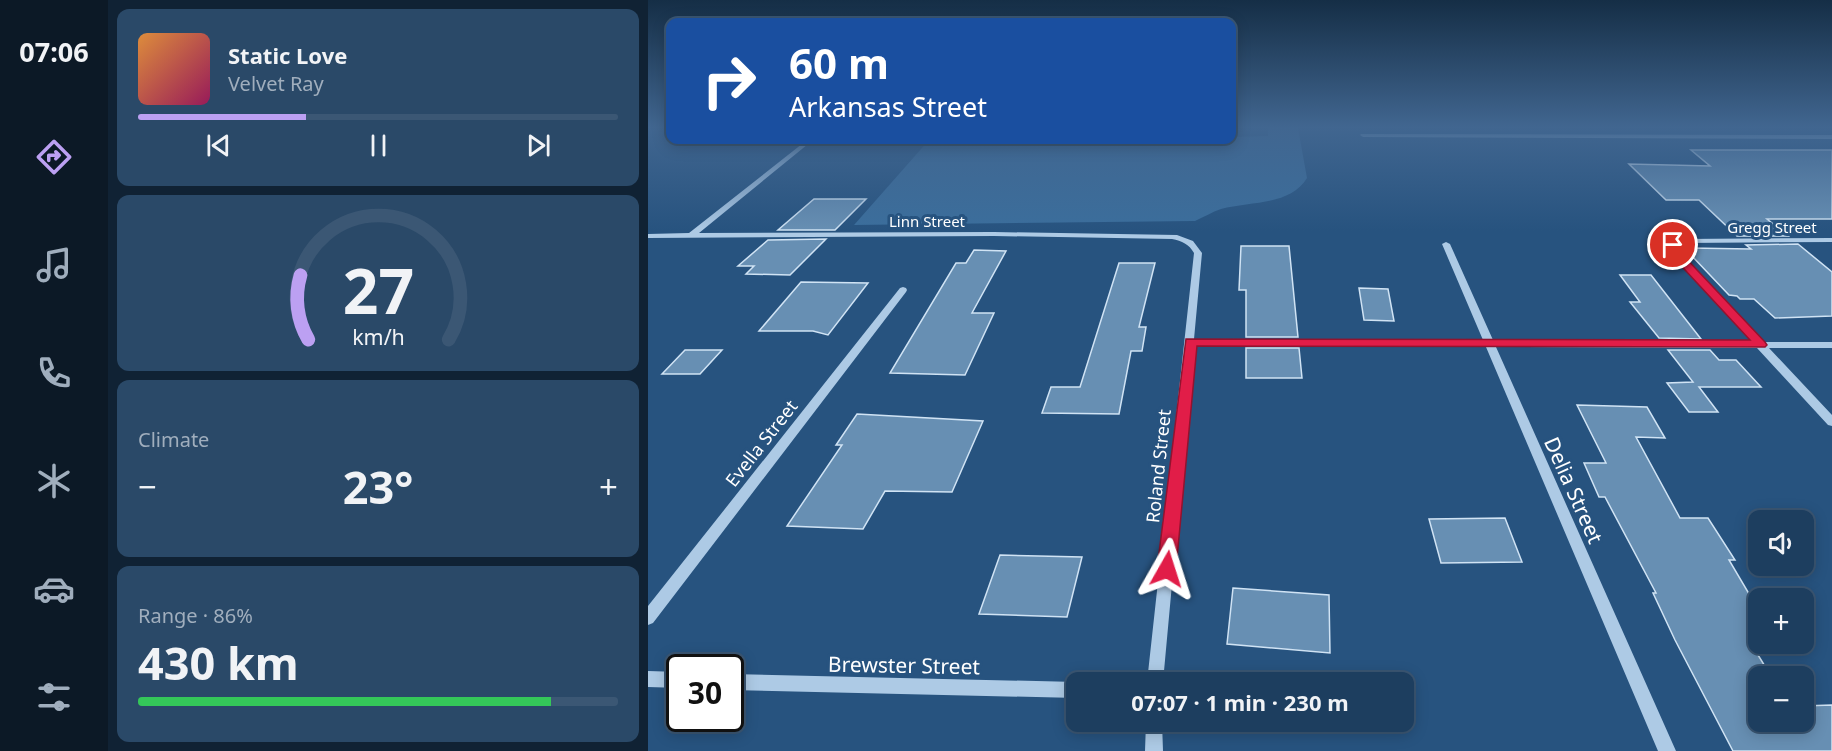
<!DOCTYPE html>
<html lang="en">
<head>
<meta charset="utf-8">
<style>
  body { margin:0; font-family:"Noto Sans",sans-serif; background:#2a4968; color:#f1f3f6; height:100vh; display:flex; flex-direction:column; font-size:22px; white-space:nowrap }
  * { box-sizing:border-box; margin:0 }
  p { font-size:20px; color:#a0aebd }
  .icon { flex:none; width:33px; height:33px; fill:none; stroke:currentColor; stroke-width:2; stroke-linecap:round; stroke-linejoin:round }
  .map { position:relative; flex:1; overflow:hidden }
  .sheet { display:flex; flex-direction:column; gap:9px; padding:9px; background:#102234; width:540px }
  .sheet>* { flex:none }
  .hud { position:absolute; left:18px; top:18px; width:570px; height:126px; border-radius:12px; box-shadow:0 3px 15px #0003,0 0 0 2px #3b5774; background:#1a4fa0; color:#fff; overflow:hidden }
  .fabs { position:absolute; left:1100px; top:510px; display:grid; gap:12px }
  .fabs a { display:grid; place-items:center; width:66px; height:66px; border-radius:12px; background:#1d3e5f; box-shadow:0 3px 15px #0003,0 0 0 2px #3b5774; font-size:30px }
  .speed { position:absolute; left:18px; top:654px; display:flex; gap:12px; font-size:30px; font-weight:700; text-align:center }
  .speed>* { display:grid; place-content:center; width:78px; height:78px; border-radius:50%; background:#1d3e5f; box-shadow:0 3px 15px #0003,0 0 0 2px #3b5774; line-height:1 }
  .speed .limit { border:3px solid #111; border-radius:9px; background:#fff; color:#111 }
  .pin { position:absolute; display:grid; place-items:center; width:51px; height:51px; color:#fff; margin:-26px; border:3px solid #fff; border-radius:50%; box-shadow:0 2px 6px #0007 }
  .me { position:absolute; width:66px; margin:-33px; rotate:6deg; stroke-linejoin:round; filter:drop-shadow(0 0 4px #0008) }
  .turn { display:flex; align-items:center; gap:21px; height:126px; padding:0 24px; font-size:27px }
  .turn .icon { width:78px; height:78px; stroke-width:2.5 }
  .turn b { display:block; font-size:42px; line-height:51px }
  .big { font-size:45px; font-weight:700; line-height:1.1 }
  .sheet .widget { flex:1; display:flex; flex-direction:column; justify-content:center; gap:9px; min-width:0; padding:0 21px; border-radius:12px; background:#2a4968 }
  .sheet .dial { align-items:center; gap:0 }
  .dial svg { height:156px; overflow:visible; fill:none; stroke:#3b5774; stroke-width:7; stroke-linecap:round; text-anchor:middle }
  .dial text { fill:#f1f3f6; stroke:none }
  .song { display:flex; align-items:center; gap:18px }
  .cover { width:72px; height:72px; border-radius:9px; background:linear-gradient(135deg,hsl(30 70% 55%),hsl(330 70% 35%)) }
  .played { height:6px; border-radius:3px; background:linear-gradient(90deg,#bca0f2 35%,#3b5774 35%) }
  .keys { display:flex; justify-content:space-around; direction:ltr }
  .heat { display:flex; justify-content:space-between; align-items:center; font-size:33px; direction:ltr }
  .charge { height:9px; border-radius:4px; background:linear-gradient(90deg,#34c759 86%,#3b5774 0) }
  .trip { position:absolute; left:418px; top:672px; width:348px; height:60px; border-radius:12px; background:#1d3e5f; box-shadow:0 3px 15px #0003,0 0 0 2px #3b5774; font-weight:700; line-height:60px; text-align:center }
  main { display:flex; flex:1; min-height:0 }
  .tabs { display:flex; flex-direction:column; width:108px; justify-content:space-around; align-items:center; background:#0c1926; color:#a0aebd }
  .tabs .icon { width:42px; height:42px }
  .tabs .active { color:#bca0f2 }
  .tabs b { font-size:27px; color:#f1f3f6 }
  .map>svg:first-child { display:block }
  .green { fill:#3b6e9c }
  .building { fill:#678fb3; stroke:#d0e3f4; stroke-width:1.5 }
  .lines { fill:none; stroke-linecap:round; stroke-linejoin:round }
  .minor { fill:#adcae5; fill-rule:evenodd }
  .route { fill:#e11d48; stroke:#92132f; stroke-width:1.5 }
  .labels { text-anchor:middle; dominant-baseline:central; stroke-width:6; stroke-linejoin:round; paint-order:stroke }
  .far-street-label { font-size:15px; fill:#fff; stroke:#27537f }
  .street-label { font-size:18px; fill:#fff; stroke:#27537f }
  .near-street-label { font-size:21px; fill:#fff; stroke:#27537f }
</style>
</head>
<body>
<main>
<nav class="tabs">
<b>07:06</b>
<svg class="icon active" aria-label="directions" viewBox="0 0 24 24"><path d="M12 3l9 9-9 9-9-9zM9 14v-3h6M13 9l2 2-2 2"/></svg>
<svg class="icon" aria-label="music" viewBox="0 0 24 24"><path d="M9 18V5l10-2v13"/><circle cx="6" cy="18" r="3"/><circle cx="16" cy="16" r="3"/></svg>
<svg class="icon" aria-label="phone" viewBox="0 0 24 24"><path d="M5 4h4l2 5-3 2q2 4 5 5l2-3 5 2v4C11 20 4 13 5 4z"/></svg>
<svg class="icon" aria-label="climate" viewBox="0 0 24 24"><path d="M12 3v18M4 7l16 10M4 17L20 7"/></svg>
<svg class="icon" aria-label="car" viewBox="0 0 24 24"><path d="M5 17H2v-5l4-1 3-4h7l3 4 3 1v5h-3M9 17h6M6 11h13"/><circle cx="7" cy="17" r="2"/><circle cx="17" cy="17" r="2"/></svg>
<svg class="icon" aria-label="filters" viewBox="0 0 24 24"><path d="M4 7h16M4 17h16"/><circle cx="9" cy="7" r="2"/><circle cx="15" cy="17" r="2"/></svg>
</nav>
<section class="sheet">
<div class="widget">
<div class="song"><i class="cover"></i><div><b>Static Love</b><p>Velvet Ray</p></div></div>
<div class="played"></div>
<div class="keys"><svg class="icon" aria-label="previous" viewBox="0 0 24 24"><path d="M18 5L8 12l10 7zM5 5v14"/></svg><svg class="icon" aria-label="pause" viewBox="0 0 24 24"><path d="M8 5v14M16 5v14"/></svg><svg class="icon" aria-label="next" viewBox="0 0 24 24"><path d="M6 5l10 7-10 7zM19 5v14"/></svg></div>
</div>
<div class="widget dial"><svg viewBox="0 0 100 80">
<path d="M14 69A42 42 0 1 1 86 69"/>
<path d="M14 69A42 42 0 0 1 10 36" stroke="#bca0f2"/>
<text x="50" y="56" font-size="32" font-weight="700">27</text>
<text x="50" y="72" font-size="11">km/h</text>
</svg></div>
<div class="widget"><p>Climate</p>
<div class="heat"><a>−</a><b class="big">23°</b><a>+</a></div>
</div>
<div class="widget"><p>Range · 86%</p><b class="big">430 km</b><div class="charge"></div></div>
</section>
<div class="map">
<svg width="1184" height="751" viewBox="0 0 1184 751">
  <rect width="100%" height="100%" fill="#27537f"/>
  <!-- green -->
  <path class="green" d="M620,128H650L659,178C642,206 602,201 573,209C564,212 556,217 547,221L206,225L281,140H584V137L620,136Z"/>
  <!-- building -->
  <path class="building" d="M1043,150H1184V219H1119L1140,236H1089L1051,200H1018L981,164L1062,166Z
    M166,199H218L187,230H130Z
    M178,239L142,275L98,274L106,266H90L120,240Z
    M1150,244L1184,272V316L1127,318L1106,299H1092L1089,296L1081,295L1042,254H1047L1042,248L1103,249L1098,245Z
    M593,246H641L650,337H598V290H591Z
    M326,250L358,251L324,313H346L317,375L242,373L308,263H318Z
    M471,263H507L491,327H498L494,351H483L471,414L394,413L403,387H432Z
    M972,275H1003L1053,339L1011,338L982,302H992Z
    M153,282L220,283L180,335L165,331H111Z
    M711,288L740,289L746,321L716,320Z
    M598,348H651L654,378H598Z
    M37,350H74L52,374H14Z
    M1020,350H1062L1071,360H1088L1113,387H1051L1070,412H1041L1019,383L1045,382Z
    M929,405L999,407L1017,438L988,437L1032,518H1060L1087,560H1081L1110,609V655L1123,676H1110V722H1155V706L1184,705V751H1085L1027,640L1005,593H1008L957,497H951L936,463H958Z
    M209,414L335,421L304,492L237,491L215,529L139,526L194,445H188Z
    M857,518L874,562L793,563L781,519Z
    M352,555L434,557L419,617L331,614Z
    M585,588L681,595L682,653L579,644Z"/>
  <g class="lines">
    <!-- minor -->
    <path class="minor" d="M713,134L1184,135V139L715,137L712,135Z
      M159,140H165L51,233L346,232L529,235L545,241L554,253L546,339L835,340L794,244L798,242L802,244L845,340L1104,341L1026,257L1021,245L1022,243L1035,239L1184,238V242L1036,243L1030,246L1033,254L1115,342H1184V348H1121L1184,415V426L1180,425L1109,348L848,347L1028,751H1010L838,347L546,345L515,682H499L546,253C541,244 534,241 524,239L346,236L0,238V234L41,233Z
      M255,287L258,288L259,290L258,292L5,623L0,625V606L252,288Z
      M0,671L32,672V688L0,687Z
      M82,674L429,682H430H429V698L82,690Z
      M498,722H514L515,751H497Z"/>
  </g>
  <!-- sky -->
  <linearGradient id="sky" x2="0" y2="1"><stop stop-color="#152e46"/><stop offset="0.55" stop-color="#416690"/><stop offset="1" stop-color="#416690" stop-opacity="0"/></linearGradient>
  <rect width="1184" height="231" fill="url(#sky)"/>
  <!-- route -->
  <path class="route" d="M1025,242L1029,243L1034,254L1117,342L1119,345L1117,347L549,346L528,569L525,575L519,577L512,575L509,569L538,339L1102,340L1025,257L1020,245Z"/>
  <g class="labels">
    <!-- far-street labels -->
    <g class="far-street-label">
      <text x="279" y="221">Linn Street</text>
      <text x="1124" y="227">Gregg Street</text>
    </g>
    <!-- street labels -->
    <g class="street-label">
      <text transform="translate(113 443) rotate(-52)">Evella Street</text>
      <text transform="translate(510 466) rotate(-84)">Roland Street</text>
    </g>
    <!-- near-street labels -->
    <g class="near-street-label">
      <text transform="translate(926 490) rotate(66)">Delia Street</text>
      <text transform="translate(256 665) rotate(1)">Brewster Street</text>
    </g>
  </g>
</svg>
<div class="fabs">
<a><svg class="icon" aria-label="sound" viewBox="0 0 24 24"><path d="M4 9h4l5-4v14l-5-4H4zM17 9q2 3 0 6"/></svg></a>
<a>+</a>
<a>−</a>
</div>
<div class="speed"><div class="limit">30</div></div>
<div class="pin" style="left:1025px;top:245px;background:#d93025"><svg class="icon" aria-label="arrive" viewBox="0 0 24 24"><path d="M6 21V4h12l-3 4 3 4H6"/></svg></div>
<svg class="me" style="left:519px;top:569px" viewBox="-20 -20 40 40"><path d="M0-17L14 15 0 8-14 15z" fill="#e11d48" stroke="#fff" stroke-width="4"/></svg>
<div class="trip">07:07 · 1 min · 230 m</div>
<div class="hud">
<div class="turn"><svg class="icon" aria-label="right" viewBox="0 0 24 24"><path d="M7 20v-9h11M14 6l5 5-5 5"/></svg><div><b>60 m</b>Arkansas Street</div></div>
</div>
</div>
</main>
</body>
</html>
